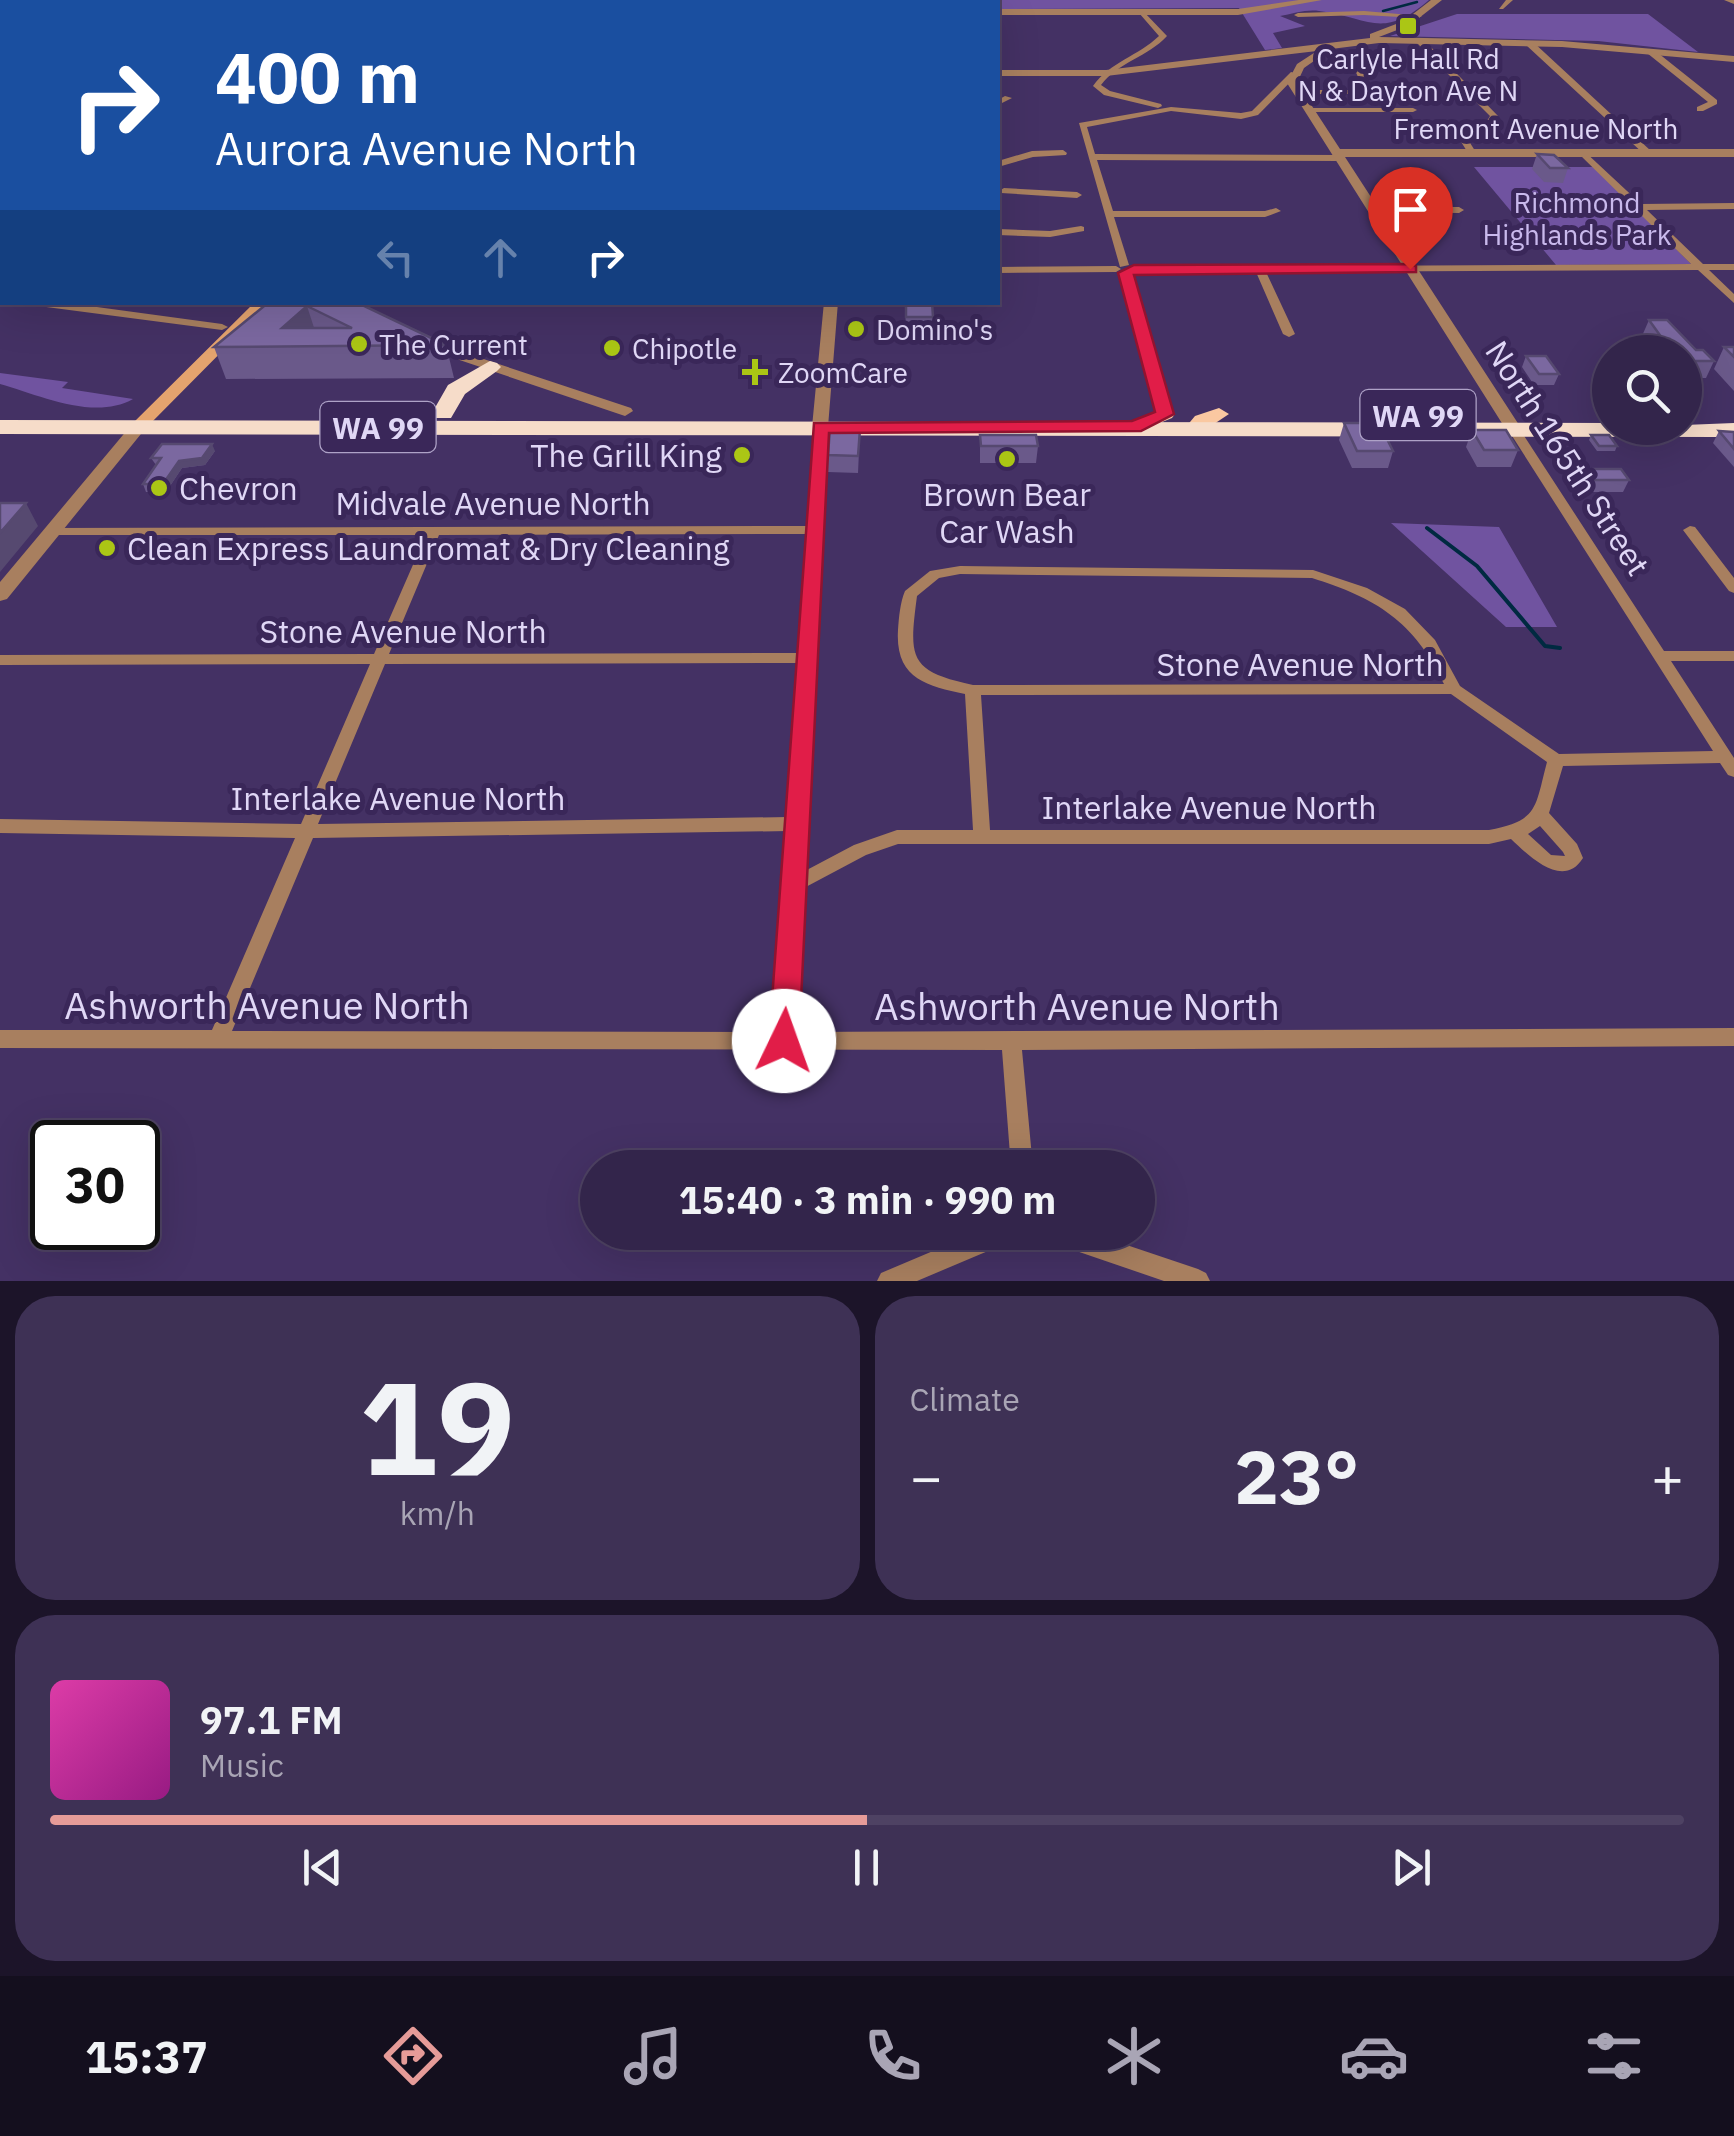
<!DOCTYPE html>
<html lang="en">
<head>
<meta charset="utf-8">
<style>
  body { margin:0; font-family:"IBM Plex Sans",sans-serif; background:#3e3155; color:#f1f3f6; height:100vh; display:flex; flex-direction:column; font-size:38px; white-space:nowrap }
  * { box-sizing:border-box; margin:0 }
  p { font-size:32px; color:#a9a5b5 }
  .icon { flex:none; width:55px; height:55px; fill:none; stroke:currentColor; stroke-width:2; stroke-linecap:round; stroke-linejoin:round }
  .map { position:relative; height:1281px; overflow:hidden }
  .side { display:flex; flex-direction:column; gap:15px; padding:15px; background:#1c1429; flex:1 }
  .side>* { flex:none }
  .banner { position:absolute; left:0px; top:0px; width:1000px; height:305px; box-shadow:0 10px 40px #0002,0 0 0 2px #4e4263; background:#1a4fa0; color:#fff; overflow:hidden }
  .tools { position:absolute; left:1592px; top:335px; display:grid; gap:20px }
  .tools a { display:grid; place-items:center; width:110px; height:110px; border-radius:50%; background:#33254b; box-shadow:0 10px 40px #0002,0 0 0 2px #4e4263; font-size:50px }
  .speed { position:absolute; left:30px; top:1120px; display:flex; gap:20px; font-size:50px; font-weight:700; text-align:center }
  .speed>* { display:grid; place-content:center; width:130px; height:130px; border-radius:50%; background:#33254b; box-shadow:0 10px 40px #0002,0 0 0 2px #4e4263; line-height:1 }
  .speed .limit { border:5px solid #111; border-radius:15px; background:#fff; color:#111 }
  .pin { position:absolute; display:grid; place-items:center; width:85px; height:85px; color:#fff; margin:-102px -42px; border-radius:50% 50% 50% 0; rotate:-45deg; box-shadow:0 0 10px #0007 }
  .pin .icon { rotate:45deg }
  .me { position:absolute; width:110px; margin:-55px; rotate:3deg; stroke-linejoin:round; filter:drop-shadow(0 0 8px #0008) }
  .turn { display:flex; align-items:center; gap:35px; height:210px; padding:0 50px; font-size:45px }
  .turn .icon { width:130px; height:130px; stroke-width:2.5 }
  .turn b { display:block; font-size:70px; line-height:85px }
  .lanes { display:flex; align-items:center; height:95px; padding:0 50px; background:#0003; justify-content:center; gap:50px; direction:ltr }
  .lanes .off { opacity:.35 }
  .big { font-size:75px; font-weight:700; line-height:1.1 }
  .side .tile { flex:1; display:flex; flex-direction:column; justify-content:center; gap:15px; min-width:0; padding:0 35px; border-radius:40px; background:#3e3155 }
  .side .dial { align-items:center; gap:0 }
  .dial b { font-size:130px; line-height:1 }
  .song { display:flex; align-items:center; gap:30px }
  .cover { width:120px; height:120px; border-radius:15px; background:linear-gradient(135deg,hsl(320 70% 55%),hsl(310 70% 35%)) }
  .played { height:10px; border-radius:5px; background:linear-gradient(90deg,#e69b98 50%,#4e4263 50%) }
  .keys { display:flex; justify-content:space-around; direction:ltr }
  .heat { display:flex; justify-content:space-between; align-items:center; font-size:55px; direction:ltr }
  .side .tiles { flex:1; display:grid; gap:15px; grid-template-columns:1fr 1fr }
  .tile:last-child { grid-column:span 2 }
  .trip { position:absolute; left:580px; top:1150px; width:575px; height:100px; border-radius:50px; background:#33254b; box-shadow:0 10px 40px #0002,0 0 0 2px #4e4263; font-weight:700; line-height:100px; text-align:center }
  .tabs { display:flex; height:160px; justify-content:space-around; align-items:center; background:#140f1e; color:#a9a5b5 }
  .tabs .icon { width:70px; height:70px }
  .tabs .selected { color:#e69b98 }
  .tabs b { font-size:45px; color:#f1f3f6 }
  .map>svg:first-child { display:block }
  .green { fill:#7053a0 }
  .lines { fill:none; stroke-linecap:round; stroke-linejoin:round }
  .stream-far1 { stroke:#002a41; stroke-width:2.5 }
  .stream { stroke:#002a41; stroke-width:4 }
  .minor { fill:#a87f5f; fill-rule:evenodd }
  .tertiary { fill:#a87f5f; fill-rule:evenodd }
  .secondary { fill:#e4a36e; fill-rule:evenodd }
  .primary { fill:#fac8a1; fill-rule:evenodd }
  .trunk { fill:#f6dcc9; fill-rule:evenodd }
  .wall { fill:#6a598a }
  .shaded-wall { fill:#564970 }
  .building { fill:#7b68a0; stroke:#564970; stroke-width:2.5; fill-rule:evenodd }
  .route { fill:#e11d48; stroke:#92132f; stroke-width:2.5 }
  .poi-dot { fill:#abc615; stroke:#3a2759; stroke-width:4 }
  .labels { text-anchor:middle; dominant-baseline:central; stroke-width:10; stroke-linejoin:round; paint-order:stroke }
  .far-poi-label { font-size:28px; fill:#e0d7f6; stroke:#3a2759; text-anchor:start }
  .far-street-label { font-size:28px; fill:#e0d7f6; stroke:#3a2759 }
  .far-park-label { font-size:28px; fill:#c9b9ec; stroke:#3a2759 }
  .shield { fill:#3a2759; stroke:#aea2c7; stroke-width:2.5 }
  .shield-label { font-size:30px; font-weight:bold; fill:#e0d7f6 }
  .poi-label { font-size:32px; fill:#e0d7f6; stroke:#3a2759; text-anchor:start }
  .street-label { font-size:32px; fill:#e0d7f6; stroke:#3a2759 }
  .near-street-label { font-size:38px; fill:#e0d7f6; stroke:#3a2759 }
</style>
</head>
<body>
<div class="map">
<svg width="1734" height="1281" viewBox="0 0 1734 1281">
  <rect width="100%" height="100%" fill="#443164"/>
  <!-- green -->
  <path class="green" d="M0,0H464L2,5Z
    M863,0H1429C1381,41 1370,17 1319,11C1307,9 1292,14 1280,16L1305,26L1273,33L1282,48L1265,50L1239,8L998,9V2Z
    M1457,14H1648L1698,52L1598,41L1390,36Z
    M1474,167H1594L1691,264L1556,265Z
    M0,373L68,382L62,388L133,399C94,421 39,395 0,384Z
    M1391,523L1499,527L1557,627H1506Z"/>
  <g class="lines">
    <!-- stream-far1 -->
    <path class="stream-far1" d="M1383,11L1417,2"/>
    <!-- stream -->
    <path class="stream" d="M1427,528L1477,566L1545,646L1560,648"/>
    <!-- minor -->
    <path class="minor" d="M851,0H857V2H851Z
      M1506,0H1513L1503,9H1499Z
      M1724,0H1734V4Z
      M1143,11L1167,36C1148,57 1118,62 1101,85L1110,91L1161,104L1162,106L1158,108L1104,95L1093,86C1110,62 1138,56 1159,36L1139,13Z
      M1364,11L1422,16L1418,18L1364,15L1298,17L1294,15L1298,13Z
      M1417,39H1423L1498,116L1494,125L1467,138L1477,154L1476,156H1470L1458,137L1487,121L1490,116L1417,43Z
      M1526,41H1532L1651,151V155H1645L1526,45Z
      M0,47H2V52H0Z
      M1647,49H1653L1717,100V104L1703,111H1697V107L1708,102L1647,53Z
      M1357,64L1361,66L1373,90L1368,94H1298L1294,92L1298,90H1364L1353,66Z
      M1291,72L1298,74L1258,115L1241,119L1171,111L1087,127L1095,154L1341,155L1345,158L1341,161L1097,160L1113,211H1265L1276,208L1281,211L1265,217H1114L1129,265L1120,267L1079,123L1171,107L1241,113L1252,111Z
      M1005,96L1012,98L998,105V100Z
      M1310,108H1413L1417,110L1413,112H1307V108Z
      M1063,150L1067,153L1066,155L1033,157L998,167V161L1032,151Z
      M1583,150L1641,204L1734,203V209L1647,210L1703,264H1734V270H1709L1734,294V303L1698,270L1266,272L1295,334L1289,337L1283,334L1256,272L1130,271L1171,414L1165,418L1159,414L1121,273L1129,271V267L1691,264L1580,155L1579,153Z
      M1004,188L1077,192L1082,195L1077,198L1001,193L999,191Z
      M1373,207H1459L1464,210L1459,213L1370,212V208Z
      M1081,226L1084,227V231L1050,237L998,235V229L1050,231Z
      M2,237V243L0,244V238Z
      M0,261H2V267H0Z
      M998,267L1116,266L1121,269L1116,272L998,273Z
      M0,295H2V302H0Z
      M26,302H60L222,324L228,327L222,330L31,305Z
      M820,423L826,427L803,872L854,845L897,830H973L965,694C926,686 895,678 898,630C899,617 900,603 905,591L930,571L960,566L1313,570L1367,588L1405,609L1435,640L1460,686L1559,754L1713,751L1507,428L1513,424L1519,428L1664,651H1734V661H1671L1734,758V777L1728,775L1720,763L1563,766L1549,813L1577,844L1583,858C1563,890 1529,856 1511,839L1489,844H898L866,855L802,889L795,1032L1734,1028V1046L1022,1050L1033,1168H1011L1002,1050L0,1048V1030H212L295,838L0,833V819L301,824L370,664L0,665V655L374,654L426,535H53L46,531L48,528L807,526L814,427ZM807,534L799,653L389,654L439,535ZM960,574L1312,578C1376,598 1414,621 1444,684L973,685C908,671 909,658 917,596L939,578ZM799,663L788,817L318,824L385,664ZM1451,694L1547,762C1535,807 1539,821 1489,830H990L981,695ZM1540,826L1563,852L1565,856L1551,855L1528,834ZM788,831L775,1032L232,1031L313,838Z
      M1690,526L1695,527L1734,578V593L1729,591L1683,530Z
      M978,1232H1017L1014,1240L917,1281H877L881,1273Z
      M1042,1232H1088L1198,1269L1206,1273L1210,1281H1164L1053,1243L1045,1240Z"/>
    <!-- tertiary -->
    <path class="tertiary" d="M1299,0H1322L1238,15H998V9H1238Z
      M1431,0H1442L1410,25L1379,37L1562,41L1734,56V62L1562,47L1379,43L1331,49L1304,68L1297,83L1340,149H1734V157H1345L1521,428L1513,433L1505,428L1287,83L1297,64L1317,51L1106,76H998V70H1106L1370,38V34L1404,21Z
      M0,4H2V10H0Z
      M0,67H2V73H0Z
      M824,302H838L828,427L820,432L812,427Z
      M423,339L631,408L633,411L625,416L619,414L418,346V340Z
      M139,421L147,426L145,429L7,599L0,601V582L133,423Z"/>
    <!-- secondary -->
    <path class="secondary" d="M0,131H2V139H0Z
      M255,302H271L145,429H133V423Z"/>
    <!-- primary -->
    <path class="primary" d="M1165,408L1175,414L1172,418L1135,433L1125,427Z
      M1219,408L1229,414L1202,432H1188L1185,428L1195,416Z"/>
    <!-- trunk -->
    <path class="trunk" d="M490,361L497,363L501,367L497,371L465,394L451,418H435L432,413L448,385Z
      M0,420L1610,423V428L1734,423V437L0,434Z"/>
  </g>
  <!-- wall -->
  <path class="wall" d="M1537,154L1568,168L1563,183L1544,182L1532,169Z
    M269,302H356L446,345L454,378L226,379L214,347Z
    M905,302L933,317L932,333H906Z
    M1649,320L1714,361L1706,378H1685V352H1653L1642,336Z
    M1724,347H1734V391L1714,369Z
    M1526,356L1559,374L1554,385H1534L1522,367Z
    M1344,423L1393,451L1388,468H1352L1339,440Z
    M860,429L858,473L828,472V455Z
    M1472,430L1518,450L1511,467H1477L1466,447Z
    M1719,431L1734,432V467L1713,443Z
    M980,435L1038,446L1036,463H980Z
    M1591,435L1617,446L1615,451H1597L1589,440Z
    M215,451L205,465L182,468L166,492H146L143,484L156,465L151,458Z
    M1586,469L1629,480L1623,492H1588L1581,481Z"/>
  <!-- shaded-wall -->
  <path class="shaded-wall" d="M307,306L317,337L282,328Z
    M212,444L215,451L205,465L182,468L166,492L163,484L179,461Z
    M26,503L38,526L0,572V533Z"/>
  <!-- building -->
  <path class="building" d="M1537,154L1554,155L1568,168H1550Z
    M269,302H356L446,345L214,347ZM307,306L352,328H282Z
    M906,302H932L933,317H906Z
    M1649,320H1667L1696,350H1703L1714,361H1685V352H1672Z
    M1724,347H1734V357Z
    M1526,356H1546L1559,374H1539Z
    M1344,423H1379L1393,451H1357Z
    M830,428L860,429L858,456L828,455Z
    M1472,430H1506L1518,450H1484Z
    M1719,431L1734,432V449Z
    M980,435H1036L1038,446H981Z
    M1591,435H1609L1617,446H1599Z
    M162,444H212L202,458L179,461L163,484H143L161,458H151Z
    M1586,469H1621L1629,480H1593Z
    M0,503H26L0,533Z"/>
  <!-- route -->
  <path class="route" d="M1410,264L1416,266V272L1134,275L1174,414L1141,431L829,433L799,1041L795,1050L784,1054L773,1050L769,1041L814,423L1132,421L1155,412L1118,273L1134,265Z"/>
  <!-- markers -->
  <g class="poi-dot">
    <rect x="1398" y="16" width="20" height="20" rx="5"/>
    <circle cx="856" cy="329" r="10"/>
    <circle cx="359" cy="344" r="10"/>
    <circle cx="612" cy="348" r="10"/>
    <path d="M750 357h10v10h10v10h-10v10h-10v-10h-10v-10h10z"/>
    <circle cx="742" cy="455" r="10"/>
    <circle cx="1007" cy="459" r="10"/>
    <circle cx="159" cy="488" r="10"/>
    <circle cx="107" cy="548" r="10"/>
  </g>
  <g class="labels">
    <!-- far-poi labels -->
    <g class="far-poi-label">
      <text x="1408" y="58" text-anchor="middle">Carlyle Hall Rd<tspan x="1408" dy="32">N &amp; Dayton Ave N</tspan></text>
      <text x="876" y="329">Domino's</text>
      <text x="379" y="344">The Current</text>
      <text x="632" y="348">Chipotle</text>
      <text x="778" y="372">ZoomCare</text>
    </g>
    <!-- far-street labels -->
    <g class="far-street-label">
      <text x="1536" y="128">Fremont Avenue North</text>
    </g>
    <!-- far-park labels -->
    <g class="far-park-label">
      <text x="1577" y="202">Richmond<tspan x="1577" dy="32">Highlands Park</tspan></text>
    </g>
    <!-- shield labels -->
    <g class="shield">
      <rect x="1360.5" y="390" width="115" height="50" rx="8"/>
      <rect x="320.5" y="402" width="115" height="50" rx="8"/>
    </g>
    <g class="shield-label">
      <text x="1418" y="415">WA 99</text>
      <text x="378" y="427">WA 99</text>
    </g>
    <!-- poi labels -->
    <g class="poi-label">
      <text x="722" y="455" text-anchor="end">The Grill King</text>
      <text x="179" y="488">Chevron</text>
      <text x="1007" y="494" text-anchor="middle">Brown Bear<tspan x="1007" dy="37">Car Wash</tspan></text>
      <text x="127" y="548">Clean Express Laundromat &amp; Dry Cleaning</text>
    </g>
    <!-- street labels -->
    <g class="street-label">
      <text transform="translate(1568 458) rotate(57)">North 165th Street</text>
      <text x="493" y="503">Midvale Avenue North</text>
      <text x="403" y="631">Stone Avenue North</text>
      <text x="1300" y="664">Stone Avenue North</text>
      <text x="398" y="798">Interlake Avenue North</text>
      <text x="1209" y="807">Interlake Avenue North</text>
    </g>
    <!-- near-street labels -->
    <g class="near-street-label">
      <text x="267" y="1004">Ashworth Avenue North</text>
      <text x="1077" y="1005">Ashworth Avenue North</text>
    </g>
  </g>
</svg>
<div class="tools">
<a><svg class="icon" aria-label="search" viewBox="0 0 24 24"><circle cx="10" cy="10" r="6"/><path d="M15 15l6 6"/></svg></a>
</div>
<div class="speed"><div class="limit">30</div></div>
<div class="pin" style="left:1410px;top:269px;background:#d93025"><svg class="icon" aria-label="arrive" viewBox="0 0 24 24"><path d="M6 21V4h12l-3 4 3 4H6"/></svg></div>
<svg class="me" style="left:784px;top:1041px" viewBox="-20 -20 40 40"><circle r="19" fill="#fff"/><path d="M0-13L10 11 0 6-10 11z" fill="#e11d48"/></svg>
<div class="trip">15:40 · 3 min · 990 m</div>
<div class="banner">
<div class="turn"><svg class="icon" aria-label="right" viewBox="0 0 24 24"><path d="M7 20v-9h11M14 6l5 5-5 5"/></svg><div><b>400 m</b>Aurora Avenue North</div></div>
<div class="lanes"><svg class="icon off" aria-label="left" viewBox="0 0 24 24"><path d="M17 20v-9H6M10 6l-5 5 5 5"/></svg><svg class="icon off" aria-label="ahead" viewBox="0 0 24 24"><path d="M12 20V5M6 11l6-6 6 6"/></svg><svg class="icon" aria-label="right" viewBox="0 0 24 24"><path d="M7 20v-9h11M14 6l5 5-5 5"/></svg></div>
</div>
</div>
<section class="side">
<div class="tiles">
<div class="tile dial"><b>19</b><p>km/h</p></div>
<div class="tile"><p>Climate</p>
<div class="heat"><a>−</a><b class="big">23°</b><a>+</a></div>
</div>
<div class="tile">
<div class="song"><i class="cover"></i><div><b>97.1 FM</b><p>Music</p></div></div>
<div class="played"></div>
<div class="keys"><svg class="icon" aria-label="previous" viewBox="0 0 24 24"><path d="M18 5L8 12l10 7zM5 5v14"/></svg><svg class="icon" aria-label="pause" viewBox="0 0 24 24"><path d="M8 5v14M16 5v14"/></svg><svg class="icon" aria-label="next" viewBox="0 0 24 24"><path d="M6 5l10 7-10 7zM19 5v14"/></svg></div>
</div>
</div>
</section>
<nav class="tabs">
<b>15:37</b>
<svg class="icon selected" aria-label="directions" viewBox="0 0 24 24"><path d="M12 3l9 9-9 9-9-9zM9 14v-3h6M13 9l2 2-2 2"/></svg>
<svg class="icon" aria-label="music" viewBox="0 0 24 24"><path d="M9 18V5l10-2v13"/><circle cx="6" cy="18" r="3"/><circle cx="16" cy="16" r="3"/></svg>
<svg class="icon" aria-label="phone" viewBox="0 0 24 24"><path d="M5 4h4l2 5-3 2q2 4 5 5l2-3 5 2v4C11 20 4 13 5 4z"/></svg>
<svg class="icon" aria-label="climate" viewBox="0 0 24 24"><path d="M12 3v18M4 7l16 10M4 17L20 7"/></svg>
<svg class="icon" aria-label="car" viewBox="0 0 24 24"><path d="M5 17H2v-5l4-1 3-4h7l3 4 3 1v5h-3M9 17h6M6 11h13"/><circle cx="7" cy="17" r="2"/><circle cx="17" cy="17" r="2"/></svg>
<svg class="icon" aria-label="filters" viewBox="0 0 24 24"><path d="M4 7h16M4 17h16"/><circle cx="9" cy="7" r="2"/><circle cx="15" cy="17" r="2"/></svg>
</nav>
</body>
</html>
